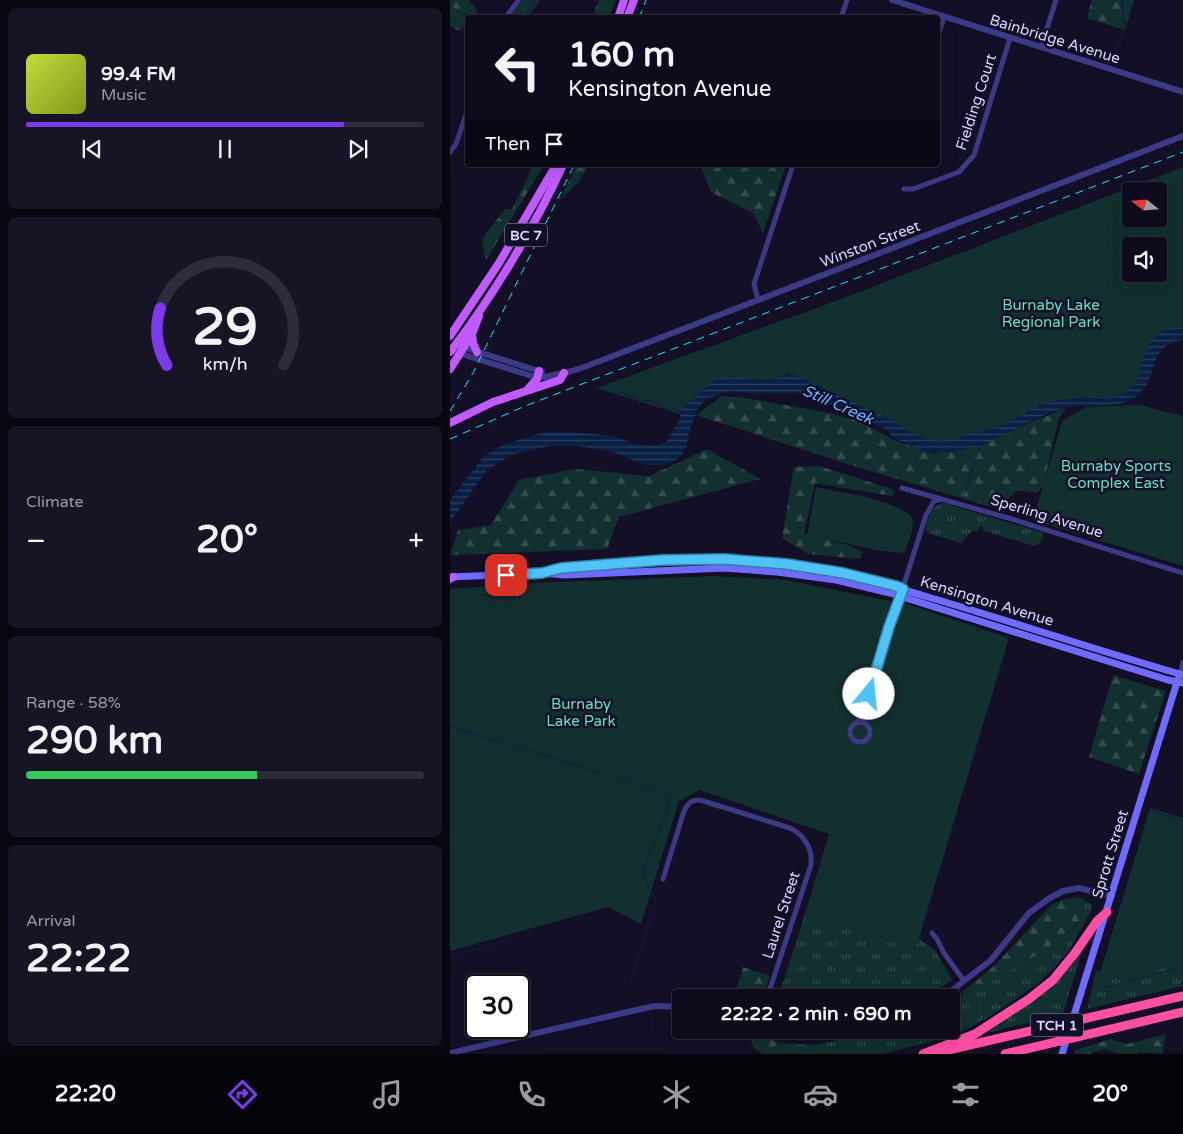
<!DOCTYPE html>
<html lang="en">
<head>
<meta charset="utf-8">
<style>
  body { margin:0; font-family:"Varela Round",sans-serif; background:#171425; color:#f1f3f6; height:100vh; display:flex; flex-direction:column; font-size:19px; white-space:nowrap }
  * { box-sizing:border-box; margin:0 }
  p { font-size:16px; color:#9b9ba3 }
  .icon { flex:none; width:28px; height:28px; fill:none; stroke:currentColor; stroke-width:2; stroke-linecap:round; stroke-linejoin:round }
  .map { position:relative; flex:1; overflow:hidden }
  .details { display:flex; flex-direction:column; gap:8px; padding:8px; background:#08060f; width:450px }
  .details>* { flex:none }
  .banner { position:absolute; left:15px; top:15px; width:475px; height:152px; border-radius:5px; box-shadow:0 5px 20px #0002,0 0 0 1px #2e2b3b; background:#0e0b1c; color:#f1f3f6; overflow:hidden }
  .needle { width:32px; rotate:287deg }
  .buttons { position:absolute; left:672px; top:182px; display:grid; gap:10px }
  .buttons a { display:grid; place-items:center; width:45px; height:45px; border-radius:5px; background:#0e0b1c; box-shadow:0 5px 20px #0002,0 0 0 1px #2e2b3b; font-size:25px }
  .speed { position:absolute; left:15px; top:974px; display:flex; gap:10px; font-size:25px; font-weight:700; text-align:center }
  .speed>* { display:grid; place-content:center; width:65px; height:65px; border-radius:50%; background:#0e0b1c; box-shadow:0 5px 20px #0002,0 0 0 1px #2e2b3b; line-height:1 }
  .speed .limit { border:2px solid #111; border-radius:8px; background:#fff; color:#111 }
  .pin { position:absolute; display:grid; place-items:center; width:42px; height:42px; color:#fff; margin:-21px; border-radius:10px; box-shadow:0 2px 8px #0006 }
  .me { position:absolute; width:55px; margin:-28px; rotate:17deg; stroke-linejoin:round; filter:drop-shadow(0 0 4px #0008) }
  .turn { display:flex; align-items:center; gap:18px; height:105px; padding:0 20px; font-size:22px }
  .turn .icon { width:65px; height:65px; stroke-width:2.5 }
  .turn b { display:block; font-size:35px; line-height:42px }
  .then { display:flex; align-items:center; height:48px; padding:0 20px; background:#0003; gap:10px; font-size:19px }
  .big { font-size:38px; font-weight:700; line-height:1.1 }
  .details .widget { flex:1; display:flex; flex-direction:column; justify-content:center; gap:8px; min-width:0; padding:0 18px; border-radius:8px; background:#171425 }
  .details .dial { align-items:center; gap:0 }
  .dial svg { height:130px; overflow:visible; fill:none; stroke:#2e2b3b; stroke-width:7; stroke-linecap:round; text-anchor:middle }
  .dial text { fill:#f1f3f6; stroke:none }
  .song { display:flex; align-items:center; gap:15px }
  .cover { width:60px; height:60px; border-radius:8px; background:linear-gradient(135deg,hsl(70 70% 55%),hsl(70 70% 35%)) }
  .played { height:5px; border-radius:2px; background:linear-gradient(90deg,#7c3aed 80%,#2e2b3b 80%) }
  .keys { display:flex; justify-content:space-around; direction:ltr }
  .heat { display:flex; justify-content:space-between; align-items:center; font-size:28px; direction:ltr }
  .charge { height:8px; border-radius:4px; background:linear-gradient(90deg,#34c759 58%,#2e2b3b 0) }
  .trip { position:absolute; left:222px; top:989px; width:288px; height:50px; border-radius:5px; background:#0e0b1c; box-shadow:0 5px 20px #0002,0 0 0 1px #2e2b3b; font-weight:700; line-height:50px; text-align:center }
  .tab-bar { display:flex; height:80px; justify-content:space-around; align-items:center; background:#06040b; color:#9b9ba3 }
  .tab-bar .icon { width:35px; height:35px }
  .tab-bar .on { color:#7c3aed }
  .tab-bar b { font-size:22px; color:#f1f3f6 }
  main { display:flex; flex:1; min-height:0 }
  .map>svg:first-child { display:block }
  .grass { fill:url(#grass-tufts) }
  .forest { fill:url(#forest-firs) }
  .park { fill:#12302f; fill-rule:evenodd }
  .water { fill:url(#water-rules) }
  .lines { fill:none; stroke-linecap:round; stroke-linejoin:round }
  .stream { stroke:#0a1f44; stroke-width:1 }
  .minor { stroke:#3d3a85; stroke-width:5 }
  .tertiary { stroke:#3d3a85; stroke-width:6 }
  .secondary { stroke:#6f6bff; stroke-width:7 }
  .primary { stroke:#c25bff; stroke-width:8 }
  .motorway { stroke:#ff4fa3; stroke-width:9 }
  .rail { stroke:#00e5ff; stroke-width:1; stroke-dasharray:8 6; stroke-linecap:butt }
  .route-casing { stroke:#337fa1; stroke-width:12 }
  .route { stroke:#4fc3f7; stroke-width:9 }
  .labels { text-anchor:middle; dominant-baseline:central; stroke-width:5; stroke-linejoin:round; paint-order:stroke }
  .shield { fill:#130f26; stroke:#9e99be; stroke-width:1 }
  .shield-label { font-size:14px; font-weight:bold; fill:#d9d4ff }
  .street-label { font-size:15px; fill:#d9d4ff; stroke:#130f26 }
  .park-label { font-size:15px; fill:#5fe0c0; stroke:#130f26 }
  .water-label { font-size:16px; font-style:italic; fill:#62b6ff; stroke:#130f26 }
</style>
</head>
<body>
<main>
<section class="details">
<div class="widget">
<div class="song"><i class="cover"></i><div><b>99.4 FM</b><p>Music</p></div></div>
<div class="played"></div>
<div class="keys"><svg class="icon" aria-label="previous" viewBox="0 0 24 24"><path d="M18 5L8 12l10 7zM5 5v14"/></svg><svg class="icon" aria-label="pause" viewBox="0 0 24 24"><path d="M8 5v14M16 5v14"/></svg><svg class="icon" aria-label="next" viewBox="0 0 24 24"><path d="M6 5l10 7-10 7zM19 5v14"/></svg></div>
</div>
<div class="widget dial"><svg viewBox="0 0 100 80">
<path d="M14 69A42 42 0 1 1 86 69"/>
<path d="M14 69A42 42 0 0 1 10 34" stroke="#7c3aed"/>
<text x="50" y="56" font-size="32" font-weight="700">29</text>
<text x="50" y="72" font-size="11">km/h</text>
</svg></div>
<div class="widget"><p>Climate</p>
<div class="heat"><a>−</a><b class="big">20°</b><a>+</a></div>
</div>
<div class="widget"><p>Range · 58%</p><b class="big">290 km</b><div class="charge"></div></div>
<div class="widget"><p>Arrival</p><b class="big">22:22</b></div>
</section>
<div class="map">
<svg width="733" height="1054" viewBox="0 0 733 1054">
  <defs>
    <pattern id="grass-tufts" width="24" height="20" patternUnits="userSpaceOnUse" patternTransform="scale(1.25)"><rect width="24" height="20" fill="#12302f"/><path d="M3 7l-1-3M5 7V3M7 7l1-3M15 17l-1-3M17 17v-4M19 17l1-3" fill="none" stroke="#344d4e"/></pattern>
    <pattern id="forest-firs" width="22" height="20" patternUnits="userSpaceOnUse" patternTransform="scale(1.25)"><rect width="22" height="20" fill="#12302f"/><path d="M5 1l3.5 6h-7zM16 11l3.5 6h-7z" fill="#344d4e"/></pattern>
    <pattern id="water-rules" width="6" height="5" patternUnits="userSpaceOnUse" patternTransform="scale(1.25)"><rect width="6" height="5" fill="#0a1f44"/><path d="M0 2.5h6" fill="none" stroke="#2d3f60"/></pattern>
  </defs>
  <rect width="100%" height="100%" fill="#130f26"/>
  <!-- grass -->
  <path class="grass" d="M493,503L594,533L591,542L584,546L534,531L531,525L528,531L521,532L511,543L478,533L475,529C479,518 480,506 493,503Z
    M733,893V986L637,1009L646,971L664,975Z
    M630,897L641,904L642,909L619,951L605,967L591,981L550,1010L519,1028L500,1036L433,1054H326L331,1043L366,1045L433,1030H501V1007L510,1001L514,990L526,981V985L531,988L613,937L628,924L632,905L614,899Z
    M355,914L466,948L469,939L486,951L502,980L477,997L328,998Z
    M633,948L613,1014L537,1033V1030L576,1004Z"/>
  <!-- forest -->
  <path class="forest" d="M0,0H19L28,11L22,17L18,18L17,23L10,31L0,26Z
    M73,0H90L78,17H59Z
    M149,0H166L159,17H142Z
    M642,0H684L675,30L637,18Z
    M82,165H94L36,260L32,239L55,209H62L76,181Z
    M127,165H139L128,183L110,200Z
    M250,165H336L313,233L303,213L261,192Z
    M272,396L295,398L380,413L408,421L449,442L483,454L521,447L616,408L609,418L593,486L587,493L567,490L559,498L555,511L397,464L246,415Z
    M257,449L310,479L169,517L157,549L0,555L8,530L41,525L69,480L125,469L199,476Z
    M369,466L439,488L446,492L442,496L365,483L354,534L398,545L413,552L410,559L358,554L332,538L344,467Z
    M663,675L716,691L689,774L639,757Z
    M614,899L622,900L637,908C631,934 555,973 531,988L525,985L526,981L545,965L601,905Z
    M293,967L320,976L313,997H284Z
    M302,1034L331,1043L326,1054H313L303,1047L300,1037Z
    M716,1034L712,1054L690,1052L686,1054H671L655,1049L639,1054H624L626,1050L661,1039L677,1044Z"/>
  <!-- park -->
  <path class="park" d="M733,167V331L718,333L679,392L653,398L603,403L552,427L496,445L462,436L347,380L268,383L230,414L146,388L383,302ZM681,191H709V219H681ZM681,246H709V274H681Z
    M690,405L733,416V566L583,520L612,421L636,407Z
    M366,487C396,494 438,497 462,517C465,530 458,540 455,553L431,551L357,535Z
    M264,576L336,580L460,605L559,638L466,948L355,914L379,834L250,790L229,801L191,924L158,907L0,951V589L80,583Z
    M700,808L733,818V963L647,983Z"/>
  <!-- water -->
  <path class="water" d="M723,328H733V340C693,346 713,382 681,400C665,409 635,404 616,408C590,414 566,430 542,441L535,443L529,451L528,446L501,453L475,452L442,437L436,429L410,419L361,395L338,393L305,394L282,391L258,398L248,408L239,432L236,448L230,457L222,462L212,465H196L159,451L128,446H100L63,454L37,470L0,522V500L34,456L53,445L94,432H123L162,436L186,444L205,446L217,441L231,417L229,411C243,403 257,379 276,377C296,374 318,388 336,373L343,374L444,421C457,430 473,441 489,441C495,441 500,439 506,440L509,439V437H512L514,433L516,435C532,432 548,428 563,420C576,413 589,404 604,401C624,396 663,401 679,390C702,372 683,337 723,328Z"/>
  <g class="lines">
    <!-- stream -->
    <path class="stream" d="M0,7L21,18
      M73,18L86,0
      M675,25L685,0
      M666,54L674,28L672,0
      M443,166V165
      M707,178L711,188
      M160,388L163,392L167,394L173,393L188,400L202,401L215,408L229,411
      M513,497L522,473L524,462L529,451
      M0,726L151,773
      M162,776L221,796L217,812L193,871C194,883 204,890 205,902L180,984
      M702,811L733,821
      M0,956L61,940
      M652,988L733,967"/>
    <!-- minor -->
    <path class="minor" d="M55,18L69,0
      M391,18L397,0
      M488,36L494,17
      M591,47L606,0
      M0,152L6,144L18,109
      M454,189H463L509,172L524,155L560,38
      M308,300L304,284L343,165
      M452,488L562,519L733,573
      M730,674L733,662
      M400 732a10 10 0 1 1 20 0a10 10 0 1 1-20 0Z
      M407,723L414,710L476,515L484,501L492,499
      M213,879L234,811C238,804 241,799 250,800L340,828C354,835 363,849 361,865L317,998
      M482,933L487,939L494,953L514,981"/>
    <!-- tertiary -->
    <path class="tertiary" d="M442,0L733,92
      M9,346L92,372
      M5,352L82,376L95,377L122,371L137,366L733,136
      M492,998L541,960L579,913L598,899L613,891L629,888L662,896
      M312,1030C349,1041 365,1038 401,1030
      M0,1053L195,1008L206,1006L231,1007"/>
    <!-- secondary -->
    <path class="secondary" d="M97,571L111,568C187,562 261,555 337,564C395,571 450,589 505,605C581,628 657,653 733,675
      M0,577L92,573L115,575L274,568L327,572L386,580L440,593L718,680L733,683
      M612,1054L728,679"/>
    <!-- primary -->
    <path class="primary" d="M168,18L174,0
      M177,18L184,0
      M22,334L23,343L27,352
      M0,336L49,263L106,165
      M0,352C42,298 84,228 113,165
      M0,369L22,334L29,316
      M78,389L87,379L89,371
      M0,423L43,402L110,380L114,373
      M0,579L3,577"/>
    <!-- motorway -->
    <path class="motorway" d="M473,1054L525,1034L579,999L603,980L625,953L647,921L657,912
      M481,1054L733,996
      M555,1054L733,1012"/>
    <!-- rail -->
    <path class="rail" d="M189,18L196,0
      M0,411L23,373L124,165
      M0,439L75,406L733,152"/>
  </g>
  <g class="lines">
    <defs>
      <path id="route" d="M56,575L92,573L111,568L213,560L274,559L337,564L393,573L446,586L453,589L439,627L419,694"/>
    </defs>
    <!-- route casing -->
    <use href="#route" class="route-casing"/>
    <!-- route -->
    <use href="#route" class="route"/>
  </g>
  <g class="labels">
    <!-- shield labels -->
    <g class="shield">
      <rect x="55" y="223.5" width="42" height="23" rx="4"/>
      <rect x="581" y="1013.5" width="52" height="23" rx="4"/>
    </g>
    <g class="shield-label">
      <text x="76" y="235">BC 7</text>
      <text x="607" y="1025">TCH 1</text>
    </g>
    <!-- street labels -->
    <g class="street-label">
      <text transform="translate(605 39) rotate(17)">Bainbridge Avenue</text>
      <text transform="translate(526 102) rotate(-72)">Fielding Court</text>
      <text transform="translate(420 244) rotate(-21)">Winston Street</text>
      <text transform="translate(597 516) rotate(17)">Sperling Avenue</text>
      <text transform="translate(537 601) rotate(17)">Kensington Avenue</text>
      <text transform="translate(660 854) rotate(-73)">Sprott Street</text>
      <text transform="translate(331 915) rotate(-72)">Laurel Street</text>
    </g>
    <!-- park labels -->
    <g class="park-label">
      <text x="601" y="305">Burnaby Lake<tspan x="601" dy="17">Regional Park</tspan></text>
      <text x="666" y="466">Burnaby Sports<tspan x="666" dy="17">Complex East</tspan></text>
      <text x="131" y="704">Burnaby<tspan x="131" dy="17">Lake Park</tspan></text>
    </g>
    <!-- water labels -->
    <g class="water-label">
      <text transform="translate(388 405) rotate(24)">Still Creek</text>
    </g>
  </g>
</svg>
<div class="buttons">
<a><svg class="needle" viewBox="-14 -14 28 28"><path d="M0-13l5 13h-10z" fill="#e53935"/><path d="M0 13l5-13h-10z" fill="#9b9ba3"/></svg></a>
<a><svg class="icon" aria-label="sound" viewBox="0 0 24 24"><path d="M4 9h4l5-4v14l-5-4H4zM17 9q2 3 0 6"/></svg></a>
</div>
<div class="speed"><div class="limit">30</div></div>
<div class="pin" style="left:56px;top:575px;background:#d93025"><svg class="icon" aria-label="arrive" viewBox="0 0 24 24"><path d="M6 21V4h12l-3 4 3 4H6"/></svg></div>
<svg class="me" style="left:419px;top:694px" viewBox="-20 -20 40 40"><circle r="19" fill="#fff"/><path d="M0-13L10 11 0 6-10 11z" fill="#4fc3f7"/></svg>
<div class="trip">22:22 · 2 min · 690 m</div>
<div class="banner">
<div class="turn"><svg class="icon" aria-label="left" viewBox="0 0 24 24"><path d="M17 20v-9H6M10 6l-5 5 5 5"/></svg><div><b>160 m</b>Kensington Avenue</div></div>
<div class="then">Then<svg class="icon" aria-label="arrive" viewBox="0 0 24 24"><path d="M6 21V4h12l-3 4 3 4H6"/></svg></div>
</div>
</div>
</main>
<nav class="tab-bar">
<b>22:20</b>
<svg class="icon on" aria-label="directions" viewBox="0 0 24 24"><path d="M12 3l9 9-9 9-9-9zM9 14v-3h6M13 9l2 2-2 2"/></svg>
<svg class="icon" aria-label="music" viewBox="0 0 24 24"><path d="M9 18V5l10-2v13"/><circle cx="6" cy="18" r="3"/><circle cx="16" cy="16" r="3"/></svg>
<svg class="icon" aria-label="phone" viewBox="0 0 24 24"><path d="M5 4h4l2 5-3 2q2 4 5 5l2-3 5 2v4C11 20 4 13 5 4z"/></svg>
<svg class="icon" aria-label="climate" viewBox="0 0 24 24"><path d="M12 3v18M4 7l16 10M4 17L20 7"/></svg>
<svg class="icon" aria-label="car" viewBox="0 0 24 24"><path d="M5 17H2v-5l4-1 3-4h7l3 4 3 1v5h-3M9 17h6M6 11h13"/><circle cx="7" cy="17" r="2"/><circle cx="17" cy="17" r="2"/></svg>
<svg class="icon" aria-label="filters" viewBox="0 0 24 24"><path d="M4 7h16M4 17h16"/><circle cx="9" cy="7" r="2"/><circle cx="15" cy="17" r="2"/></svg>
<b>20°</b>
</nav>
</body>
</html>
